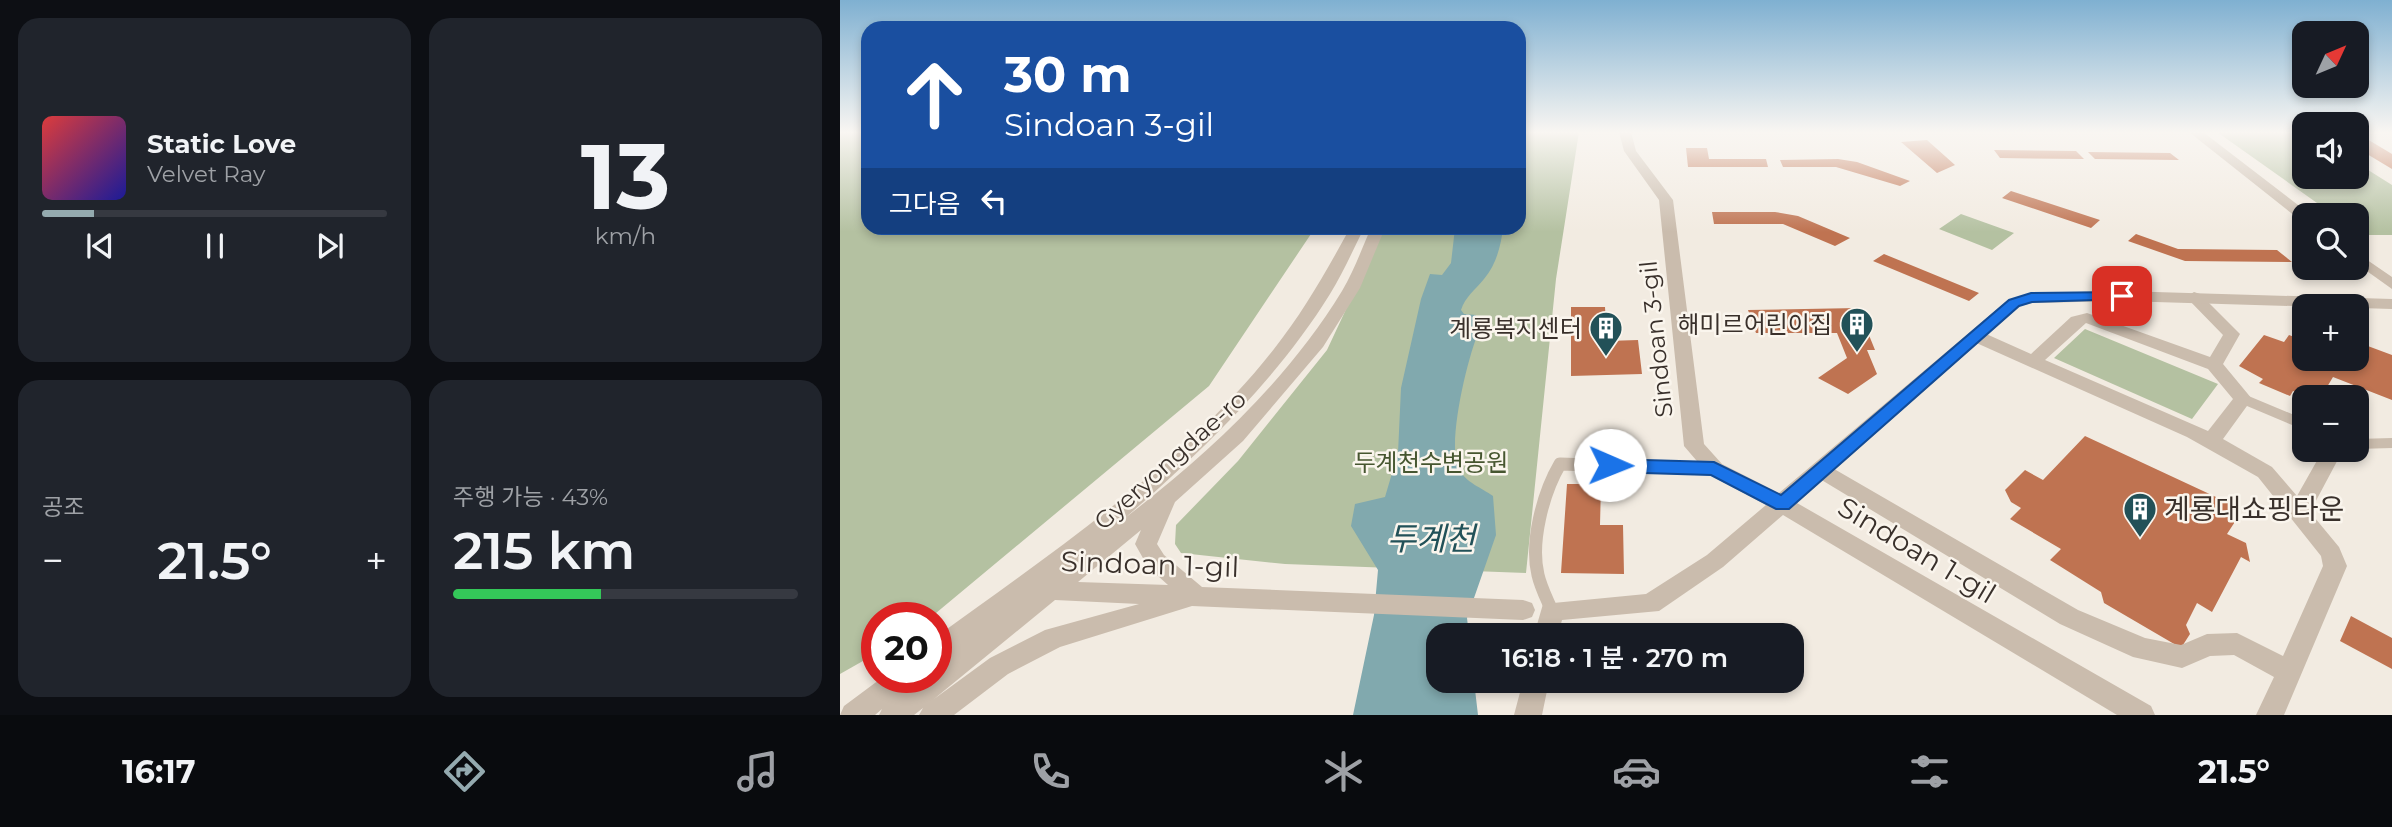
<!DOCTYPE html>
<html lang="ko">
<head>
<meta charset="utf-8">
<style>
  body { margin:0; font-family:Montserrat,"Noto Sans KR",sans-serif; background:#20242c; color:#f1f3f6; height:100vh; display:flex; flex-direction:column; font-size:26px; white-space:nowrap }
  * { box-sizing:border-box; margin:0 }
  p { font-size:23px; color:#9ea1a6 }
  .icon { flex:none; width:38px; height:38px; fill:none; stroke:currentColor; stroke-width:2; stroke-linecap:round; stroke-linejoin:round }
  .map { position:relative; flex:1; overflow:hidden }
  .side { display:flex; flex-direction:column; gap:18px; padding:18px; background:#0d0f14; width:840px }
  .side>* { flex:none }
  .top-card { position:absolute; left:21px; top:21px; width:665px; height:214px; border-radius:21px; box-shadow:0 4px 10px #0003; background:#1a4fa0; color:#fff; overflow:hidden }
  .needle { width:46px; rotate:46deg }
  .buttons { position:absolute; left:1452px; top:21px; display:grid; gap:14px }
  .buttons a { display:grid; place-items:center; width:77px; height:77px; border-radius:14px; background:#171b24; box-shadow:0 4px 10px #0003; font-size:35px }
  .speed { position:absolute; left:21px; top:602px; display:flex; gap:14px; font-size:35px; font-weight:700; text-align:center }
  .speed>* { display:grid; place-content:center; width:91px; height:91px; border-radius:50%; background:#171b24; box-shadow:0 4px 10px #0003; line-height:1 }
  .speed .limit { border:10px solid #d22; background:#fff; color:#111 }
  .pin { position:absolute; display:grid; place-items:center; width:60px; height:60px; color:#fff; margin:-30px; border-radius:14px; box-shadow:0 4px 10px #0006 }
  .me { position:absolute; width:77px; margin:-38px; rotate:91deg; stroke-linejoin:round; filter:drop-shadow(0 0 5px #0008) }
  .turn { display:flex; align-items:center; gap:24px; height:147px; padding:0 28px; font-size:32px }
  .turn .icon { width:91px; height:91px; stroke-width:2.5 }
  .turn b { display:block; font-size:49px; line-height:60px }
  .then { display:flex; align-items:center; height:66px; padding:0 28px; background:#0003; gap:14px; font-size:26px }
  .big { font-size:52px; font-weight:600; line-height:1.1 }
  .side .tile { flex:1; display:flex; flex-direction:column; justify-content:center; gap:10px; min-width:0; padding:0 24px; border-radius:21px; background:#20242c }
  .side .dial { align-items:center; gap:0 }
  .dial b { font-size:91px; line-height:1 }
  .song { display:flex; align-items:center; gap:21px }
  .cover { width:84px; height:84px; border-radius:10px; background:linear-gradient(135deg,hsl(0 70% 55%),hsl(240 70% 35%)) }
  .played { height:7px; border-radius:4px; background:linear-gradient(90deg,#94aaaf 15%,#363941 15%) }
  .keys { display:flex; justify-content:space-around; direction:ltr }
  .heat { display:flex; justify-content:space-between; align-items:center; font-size:38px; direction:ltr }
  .charge { height:10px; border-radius:5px; background:linear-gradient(90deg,#34c759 43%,#363941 0) }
  .side .tiles { flex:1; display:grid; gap:18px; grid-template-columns:repeat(2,1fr) }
  .trip { position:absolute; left:586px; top:623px; width:378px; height:70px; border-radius:21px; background:#171b24; box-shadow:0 4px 10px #0003; font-weight:600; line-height:70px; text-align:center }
  .menu { display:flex; height:112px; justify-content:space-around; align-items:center; background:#090b0e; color:#9ea1a6 }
  .menu .icon { width:49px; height:49px }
  .menu .on { color:#94aaaf }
  .menu b { font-size:32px; color:#f1f3f6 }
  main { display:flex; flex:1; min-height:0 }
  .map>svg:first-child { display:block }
  .green { fill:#b4c1a1 }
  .water { fill:#81a9ae }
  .building { fill:#bf7351 }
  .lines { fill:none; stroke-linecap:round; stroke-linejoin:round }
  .service-far1 { stroke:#cabcad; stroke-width:10 }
  .service { stroke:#cabcad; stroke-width:13 }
  .minor { fill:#cabcad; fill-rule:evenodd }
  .tertiary { fill:#cabcad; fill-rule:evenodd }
  .route { fill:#1a73e8; stroke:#114b97; stroke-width:2 }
  .labels { text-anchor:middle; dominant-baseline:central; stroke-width:5; stroke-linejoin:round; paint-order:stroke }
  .poi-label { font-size:24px; fill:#39302b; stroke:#faf5ed; text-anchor:end }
  .street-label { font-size:24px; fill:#39302b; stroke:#faf5ed }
  .park-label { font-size:24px; fill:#465630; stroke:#faf5ed }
  .near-poi-label { font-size:28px; fill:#39302b; stroke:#faf5ed; text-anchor:start }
  .near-street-label { font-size:28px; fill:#39302b; stroke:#faf5ed }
  .near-water-label { font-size:32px; font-style:italic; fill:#225158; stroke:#faf5ed }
</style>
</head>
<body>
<main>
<section class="side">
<div class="tiles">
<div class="tile">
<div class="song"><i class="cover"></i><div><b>Static Love</b><p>Velvet Ray</p></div></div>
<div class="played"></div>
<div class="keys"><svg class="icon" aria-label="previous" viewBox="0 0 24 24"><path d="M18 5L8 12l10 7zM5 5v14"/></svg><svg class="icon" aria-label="pause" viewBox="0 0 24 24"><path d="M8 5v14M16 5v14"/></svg><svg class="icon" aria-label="next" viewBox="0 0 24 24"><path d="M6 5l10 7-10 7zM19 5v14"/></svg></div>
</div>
<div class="tile dial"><b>13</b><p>km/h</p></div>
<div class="tile"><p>공조</p>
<div class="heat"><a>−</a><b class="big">21.5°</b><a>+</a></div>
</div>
<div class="tile"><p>주행 가능 · 43%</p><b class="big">215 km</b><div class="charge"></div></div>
</div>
</section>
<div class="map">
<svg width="1552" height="715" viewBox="0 0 1552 715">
  <rect width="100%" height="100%" fill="#f2ebe1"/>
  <!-- green -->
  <path class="green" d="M0,132H28V228H475L369,386L90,618H37V653L0,674Z
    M679,132H739L716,279L686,573L445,564L341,553L335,544L336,525L398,461L487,350L544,228H679Z
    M1377,132H1465V177H1517V163L1552,185V235H1517V215H1494Z
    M1121,214L1174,233L1152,250L1099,229Z
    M1245,329L1378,384L1352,419L1214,358Z"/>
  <!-- water -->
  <path class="water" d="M615,228H663C661,246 656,265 644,279C635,290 625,297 621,310L624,314L636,315L635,327L639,331C628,356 606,445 619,469C625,482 642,488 653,496L656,535L627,618L629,635H598V681H634L638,715H513L534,615L538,570L511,526L515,504L545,497L558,453L561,388L581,299L590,274L602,275L611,263Z"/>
  <!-- building -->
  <path class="building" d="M1517,133L1552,154V169L1517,148Z
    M1087,140L1115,165L1097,173L1061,142Z
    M846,148H867L869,159H926L928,167H848Z
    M1154,150L1236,151L1244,159L1160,158Z
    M1248,152L1330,153L1339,160L1255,159Z
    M998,159L1017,162L1070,181L1060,186L996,167H943L940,160Z
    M1171,191L1260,220L1251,228L1162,198Z
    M872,212H935L958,216L1010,238L995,246L943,224H874Z
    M1296,234L1338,249L1437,250L1452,262L1345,261L1288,241Z
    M1044,254L1139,293L1129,301L1033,261Z
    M731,307H765L767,341L798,340L802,374L731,376Z
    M1018,308L1035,350H1027L1037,374L1008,394L978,378L1007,358L997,333H916L908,310Z
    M1424,335L1444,342L1449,335L1465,341V359H1517V342L1552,355V400L1493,377L1481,397H1469L1453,391L1450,396L1419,383L1423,379L1399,366Z
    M1245,436L1391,504L1400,514L1387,534L1406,543L1410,562L1401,557L1372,612L1357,603L1346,625L1350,634L1341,648L1264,603L1261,592L1210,560L1221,549L1170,519L1181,508L1171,502L1165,490L1185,470L1203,480Z
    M727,484H761L760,525H783L784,574L721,573Z
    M1511,616L1552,638V669L1500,641Z"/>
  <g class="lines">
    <!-- service-far1 -->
    <path class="service-far1" d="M1403,399L1465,425
      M1517,444L1552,443"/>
    <!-- service -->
    <path class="service" d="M712,611C707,599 701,588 698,575C690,542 703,493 720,464L874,469"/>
    <!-- minor -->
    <path class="minor" d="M1354,292L1360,294L1400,334L1383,364L1412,399L1383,439L1432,467L1457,496L1483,450H1503L1470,512L1499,547L1507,566L1444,715H1416L1434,677L1394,655L1370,656L1342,668L1293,657L1220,624L975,476L972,471L975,466H989L1238,610L1305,638L1341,645L1367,634L1397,633L1443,656L1483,566L1481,556L1418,477L1347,437L1132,341L1130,337L1132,333H1144L1191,354L1231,317L1247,313L1370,357L1383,335L1346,297ZM1246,323L1368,369L1393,399L1368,431L1205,360Z"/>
    <!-- tertiary -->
    <path class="tertiary" d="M779,132H791L796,151L833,200L864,444L882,464L939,493L1168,300L1191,293L1282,291L1552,299V309L1282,301L1192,303L1180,306L957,503L1311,706L1315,715H1277L943,515L883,567L819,611L722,620L718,635H694L703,604L806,594L867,555L926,505L868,474L844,446L819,200L784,151Z
      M1349,132H1363L1471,215H1465V221L1460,220Z
      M510,228H524C513,250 503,273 490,294C436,381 362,451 285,518C368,454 447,381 502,291C514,271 522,248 531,228H545L520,288L483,347L403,441L335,502L317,544L324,555L362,587L683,600L692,603L695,610L692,617L683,620L352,606L220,647L168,674L114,715H79L83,708L74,715H39L42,709L35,715H0L4,706L43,677H76L73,683L81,677H96V665L101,661L96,663V637C214,551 343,465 434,349C464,311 487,270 510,228ZM301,530L295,544L308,567L328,585L238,582ZM215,600L299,604L205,630L150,658L94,699Z
      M1517,253L1552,277V289L1517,264Z
      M683,681H709L702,715H674Z"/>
  </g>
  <!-- sky -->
  <linearGradient id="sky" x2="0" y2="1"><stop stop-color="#7fb0d1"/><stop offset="0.57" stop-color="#f9f6f2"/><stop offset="1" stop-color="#f9f6f2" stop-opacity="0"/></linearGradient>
  <rect width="1552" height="232" fill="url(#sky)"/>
  <!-- route -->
  <path class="route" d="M1282,292L1287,293V299L1192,302L1179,306L949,509H936L871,475L770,472L761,465L770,459L874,462L941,495L1169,300L1191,293Z"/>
  <!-- icons -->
  <defs>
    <symbol id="building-pin" viewBox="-11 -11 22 30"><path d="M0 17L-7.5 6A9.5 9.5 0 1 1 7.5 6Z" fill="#225158" stroke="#faf5ed"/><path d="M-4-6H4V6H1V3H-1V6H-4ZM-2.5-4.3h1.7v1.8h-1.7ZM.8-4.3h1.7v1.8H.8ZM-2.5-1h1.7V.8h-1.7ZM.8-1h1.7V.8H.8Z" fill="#fff"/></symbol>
  </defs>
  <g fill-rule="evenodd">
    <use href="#building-pin" x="998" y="305" width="38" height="52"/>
    <use href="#building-pin" x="747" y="309" width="38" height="52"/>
    <use href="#building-pin" x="1281" y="490" width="38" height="52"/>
  </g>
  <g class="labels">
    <!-- poi labels -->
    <g class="poi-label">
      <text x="992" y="324">해미르어린이집</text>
      <text x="742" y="328">계룡복지센터</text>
    </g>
    <!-- street labels -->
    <g class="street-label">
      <text transform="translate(816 339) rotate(-96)">Sindoan 3-gil</text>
      <text transform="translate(330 460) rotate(-42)">Gyeryongdae-ro</text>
    </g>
    <!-- park labels -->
    <g class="park-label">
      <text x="591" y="462">두계천수변공원</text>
    </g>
    <!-- near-poi labels -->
    <g class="near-poi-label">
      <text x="1324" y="509">계룡대쇼핑타운</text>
    </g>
    <!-- near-street labels -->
    <g class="near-street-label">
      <text transform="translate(1077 550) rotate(31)">Sindoan 1-gil</text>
      <text transform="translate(310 564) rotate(2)">Sindoan 1-gil</text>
    </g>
    <!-- near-water labels -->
    <g class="near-water-label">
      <text x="591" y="538">두계천</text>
    </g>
  </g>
</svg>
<div class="buttons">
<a><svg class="needle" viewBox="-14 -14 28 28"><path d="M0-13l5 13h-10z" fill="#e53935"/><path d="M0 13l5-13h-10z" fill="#9ea1a6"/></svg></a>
<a><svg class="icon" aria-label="sound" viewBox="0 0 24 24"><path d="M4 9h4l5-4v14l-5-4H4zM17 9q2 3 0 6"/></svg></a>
<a><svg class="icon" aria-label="search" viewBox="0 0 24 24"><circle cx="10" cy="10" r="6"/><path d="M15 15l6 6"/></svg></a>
<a>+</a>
<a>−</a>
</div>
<div class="speed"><div class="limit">20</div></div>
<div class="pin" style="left:1282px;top:296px;background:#d93025"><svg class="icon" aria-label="arrive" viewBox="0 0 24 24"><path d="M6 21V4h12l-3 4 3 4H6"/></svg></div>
<svg class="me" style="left:770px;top:465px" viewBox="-20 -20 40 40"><circle r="19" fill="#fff"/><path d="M0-13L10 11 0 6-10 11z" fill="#1a73e8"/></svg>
<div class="trip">16:18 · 1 분 · 270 m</div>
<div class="top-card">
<div class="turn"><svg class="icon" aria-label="ahead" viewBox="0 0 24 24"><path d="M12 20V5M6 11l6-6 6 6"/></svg><div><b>30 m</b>Sindoan 3-gil</div></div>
<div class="then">그다음<svg class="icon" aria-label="left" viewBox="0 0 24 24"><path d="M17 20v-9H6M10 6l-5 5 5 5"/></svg></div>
</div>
</div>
</main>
<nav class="menu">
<b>16:17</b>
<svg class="icon on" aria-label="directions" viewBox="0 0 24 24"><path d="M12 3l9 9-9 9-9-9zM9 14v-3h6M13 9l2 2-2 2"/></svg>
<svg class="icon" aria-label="music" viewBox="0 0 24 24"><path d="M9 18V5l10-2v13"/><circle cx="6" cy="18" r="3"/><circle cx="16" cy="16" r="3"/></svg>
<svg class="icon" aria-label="phone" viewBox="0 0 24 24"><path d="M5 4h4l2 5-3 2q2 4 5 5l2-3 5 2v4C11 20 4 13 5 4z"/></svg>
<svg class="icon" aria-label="climate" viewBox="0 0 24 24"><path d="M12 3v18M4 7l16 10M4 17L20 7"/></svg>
<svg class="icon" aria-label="car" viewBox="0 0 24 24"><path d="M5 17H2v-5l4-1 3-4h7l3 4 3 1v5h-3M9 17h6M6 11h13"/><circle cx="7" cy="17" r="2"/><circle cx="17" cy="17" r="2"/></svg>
<svg class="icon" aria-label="filters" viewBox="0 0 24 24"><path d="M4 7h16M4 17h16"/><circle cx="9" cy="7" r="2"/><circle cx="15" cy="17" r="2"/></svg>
<b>21.5°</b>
</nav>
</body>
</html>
